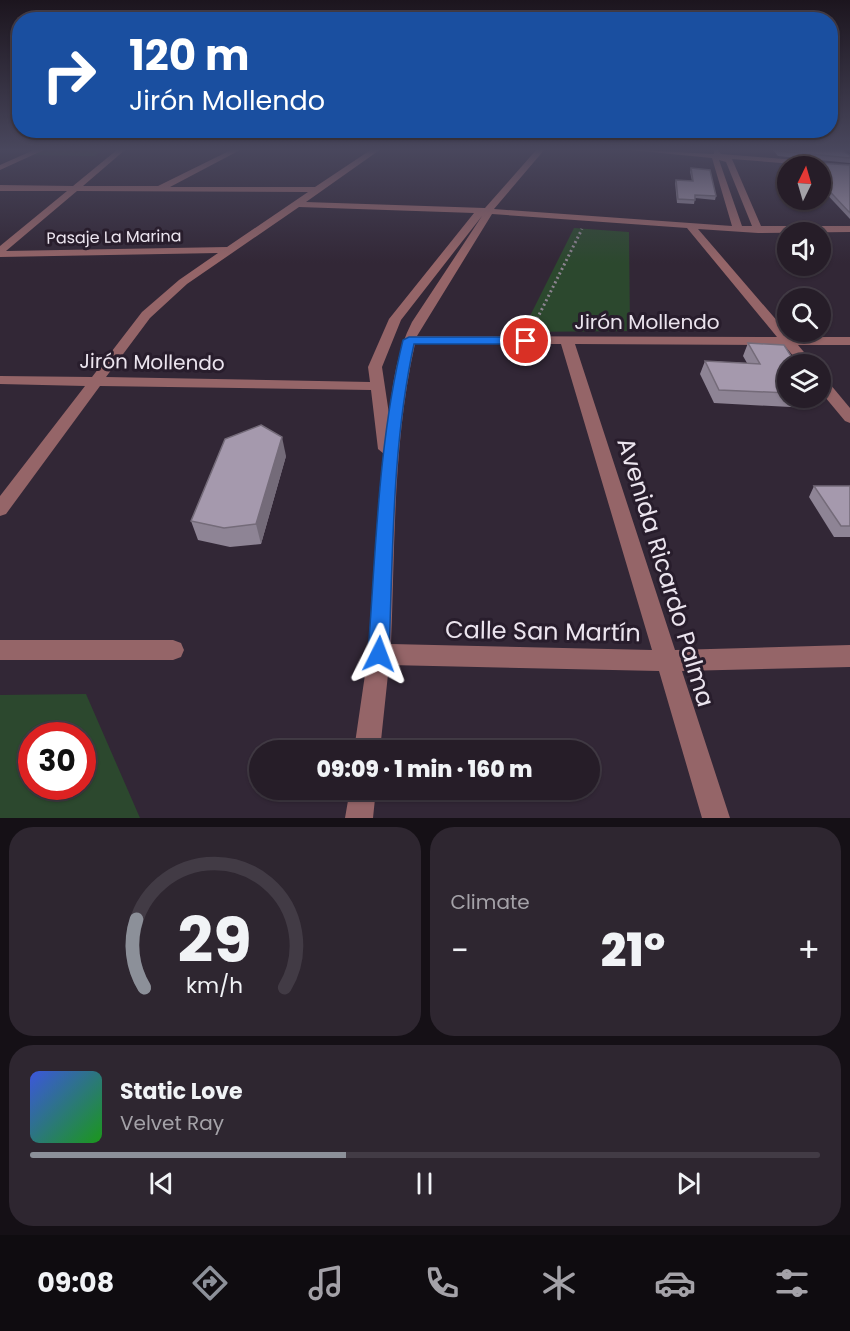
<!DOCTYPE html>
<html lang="en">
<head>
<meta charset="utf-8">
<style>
  body { margin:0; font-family:Poppins,sans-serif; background:#2e2630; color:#f1f3f6; height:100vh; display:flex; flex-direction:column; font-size:22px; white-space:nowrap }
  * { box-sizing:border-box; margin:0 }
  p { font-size:20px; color:#a4a2a8 }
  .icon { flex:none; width:33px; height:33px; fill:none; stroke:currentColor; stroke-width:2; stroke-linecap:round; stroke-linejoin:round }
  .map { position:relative; height:818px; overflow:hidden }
  .details { display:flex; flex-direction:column; gap:9px; padding:9px; background:#151016; flex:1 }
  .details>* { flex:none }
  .banner { position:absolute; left:12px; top:12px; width:826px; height:126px; border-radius:24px; box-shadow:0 2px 4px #0004,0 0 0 2px #423b45; background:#1a4fa0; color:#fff; overflow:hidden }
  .needle { width:39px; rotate:5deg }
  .controls { position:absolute; left:777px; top:156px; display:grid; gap:12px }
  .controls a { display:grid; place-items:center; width:54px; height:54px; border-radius:50%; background:#261d28; box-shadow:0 2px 4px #0004,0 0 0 2px #423b45; font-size:30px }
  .speed { position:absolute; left:18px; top:722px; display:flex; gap:12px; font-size:30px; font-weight:700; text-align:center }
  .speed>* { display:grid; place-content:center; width:78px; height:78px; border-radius:50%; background:#261d28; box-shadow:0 2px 4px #0004,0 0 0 2px #423b45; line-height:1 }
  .speed .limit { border:9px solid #d22; background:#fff; color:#111 }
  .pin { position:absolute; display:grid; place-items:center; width:51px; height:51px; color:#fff; margin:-26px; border:3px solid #fff; border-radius:50%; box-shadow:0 2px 6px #0007 }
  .me { position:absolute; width:66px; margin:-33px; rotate:3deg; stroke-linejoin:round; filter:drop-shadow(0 0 4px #0008) }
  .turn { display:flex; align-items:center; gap:21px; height:126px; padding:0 18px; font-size:27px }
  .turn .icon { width:78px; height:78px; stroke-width:2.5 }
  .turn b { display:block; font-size:42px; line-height:51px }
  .big { font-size:45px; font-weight:800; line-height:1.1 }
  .details .card { flex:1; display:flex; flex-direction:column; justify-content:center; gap:9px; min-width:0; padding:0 21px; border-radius:24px; background:#2e2630 }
  .details .dial { align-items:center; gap:0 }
  .dial svg { height:156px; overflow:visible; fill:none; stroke:#423b45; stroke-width:7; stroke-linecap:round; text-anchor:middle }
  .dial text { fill:#f1f3f6; stroke:none }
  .song { display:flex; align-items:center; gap:18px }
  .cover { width:72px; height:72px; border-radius:9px; background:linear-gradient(135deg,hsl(230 70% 55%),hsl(120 70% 35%)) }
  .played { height:6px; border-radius:3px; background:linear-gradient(90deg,#8c9099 40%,#423b45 40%) }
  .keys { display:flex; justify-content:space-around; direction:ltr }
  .heat { display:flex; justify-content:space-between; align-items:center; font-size:33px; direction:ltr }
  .details .tiles { flex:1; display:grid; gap:9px; grid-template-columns:1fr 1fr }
  .card:last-child { grid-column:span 2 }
  .trip { position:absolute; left:249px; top:740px; width:351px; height:60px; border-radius:30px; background:#261d28; box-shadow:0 2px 4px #0004,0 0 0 2px #423b45; font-weight:800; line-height:60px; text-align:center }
  .menu { display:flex; height:96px; justify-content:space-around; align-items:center; background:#0f0c10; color:#a4a2a8 }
  .menu .icon { width:42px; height:42px }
  .menu .active { color:#8c9099 }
  .menu b { font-size:27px; color:#f1f3f6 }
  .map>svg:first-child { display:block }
  .green { fill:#2c482e; fill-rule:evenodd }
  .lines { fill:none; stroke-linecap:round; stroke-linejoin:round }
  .path-far1 { stroke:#8d8491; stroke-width:3; stroke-dasharray:2 3; stroke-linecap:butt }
  .path { stroke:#8d8491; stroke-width:4; stroke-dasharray:3 4.5; stroke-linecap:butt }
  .minor { fill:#956568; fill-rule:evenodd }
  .wall { fill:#8e8495 }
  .shaded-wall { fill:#746b79 }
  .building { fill:#a599ad; stroke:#746b79; stroke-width:1.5 }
  .route { fill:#1a73e8; stroke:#114b97; stroke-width:1.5 }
  .labels { text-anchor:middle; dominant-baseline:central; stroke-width:6; stroke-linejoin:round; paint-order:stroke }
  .far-street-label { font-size:16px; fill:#ebe4ee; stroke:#281d2c }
  .street-label { font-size:20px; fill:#ebe4ee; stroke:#281d2c }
  .near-street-label { font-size:24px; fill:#ebe4ee; stroke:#281d2c }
</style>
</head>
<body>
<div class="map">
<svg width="850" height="818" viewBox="0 0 850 818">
  <rect width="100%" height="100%" fill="#322736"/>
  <!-- green -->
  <path class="green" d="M46,149H103L95,156L32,155Z
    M574,228L629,232L630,331L522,332Z
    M86,694L140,818H0V695ZM32,735H82V786H32Z"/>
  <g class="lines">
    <!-- path-far1 -->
    <path class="path-far1" d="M537,319L582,229"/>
    <!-- path -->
    <path class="path" d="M533,327L538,317"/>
    <!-- minor -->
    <path class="minor" d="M36,149H46L0,170V165Z
      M118,149H126L83,186H158L233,149H242L170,187H315L372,149H381L306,202L485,208L537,149H545L494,209L732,226L712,158L620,149L714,154V149H717L721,154L810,161L807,165L732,159L761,226H850V232L758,233L698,229L791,337H850V345H798L814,364H800L784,345L575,344L675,650L850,645V667L682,671L730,818H702L659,671L389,665L380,750H354L368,654L384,454L378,449L371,390L100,386L6,514L0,516V496L85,386L0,384V376L92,377L142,312L179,280L218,253L0,257V246L67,191H0V185L73,186ZM719,160L726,162L752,226H742ZM77,191L308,192L227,247L6,251ZM299,207L474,213L389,319L368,367L370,382L106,377L150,318L187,284ZM492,214L687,228L777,337L417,336ZM482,216L412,322C397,351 393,382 389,414L382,367L401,320ZM415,344H561L652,650L391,644C395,545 393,441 415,344Z
      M820,377L825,378L850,408V423L845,421L820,391Z
      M0,640H173L181,643L184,650L181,657L173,660H0Z
      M350,789H376L373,818H345Z"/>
  </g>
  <!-- wall -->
  <path class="wall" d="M772,149H840L850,155V163L778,156Z
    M786,161L850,165V219L820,187V166H788V168L785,165Z
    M691,168L716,196L715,200L695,198L694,204L677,203L675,183L676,180L692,181L690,172Z
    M748,343L788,364V398H814L809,408L714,403L700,374L705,361L747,363L743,356Z
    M286,456L261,544L230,547L198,540L191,521Z
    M814,486H850V537H834L809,497Z"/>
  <!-- shaded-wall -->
  <path class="shaded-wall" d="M282,437L286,456L261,544L256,524Z"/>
  <!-- building -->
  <path class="building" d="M777,149H840L850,155V158L779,151Z
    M786,161L850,165V213L820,181V166H791Z
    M691,168L710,170L716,196L695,195V200L678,199L676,180L693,181Z
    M748,343L784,345L796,364H788V393L719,390L705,361L760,364Z
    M261,425L282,437L256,524L224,528L191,521L225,439Z
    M814,486H850V526H841Z"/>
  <!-- sky -->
  <linearGradient id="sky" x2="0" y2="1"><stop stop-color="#1c151e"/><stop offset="0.57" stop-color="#49475d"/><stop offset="1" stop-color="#49475d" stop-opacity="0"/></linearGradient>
  <rect width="850" height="263" fill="url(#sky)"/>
  <!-- route -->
  <path class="route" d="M409,337H526L532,341L526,344H414C392,445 393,551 389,654L386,661L379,664L371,661L368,654C376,550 378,442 403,340Z"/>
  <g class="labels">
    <!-- far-street labels -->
    <g class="far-street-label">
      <text transform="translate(114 237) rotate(-1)">Pasaje La Marina</text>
    </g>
    <!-- street labels -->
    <g class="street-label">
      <text x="647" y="322">Jirón Mollendo</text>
      <text transform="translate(152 362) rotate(1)">Jirón Mollendo</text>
    </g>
    <!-- near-street labels -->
    <g class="near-street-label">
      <text transform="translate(666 572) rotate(73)">Avenida Ricardo Palma</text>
      <text transform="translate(543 631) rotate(1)">Calle San Martín</text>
    </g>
  </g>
</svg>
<div class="controls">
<a><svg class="needle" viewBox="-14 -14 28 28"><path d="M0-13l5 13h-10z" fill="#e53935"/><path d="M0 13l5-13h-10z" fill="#a4a2a8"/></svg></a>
<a><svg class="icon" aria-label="sound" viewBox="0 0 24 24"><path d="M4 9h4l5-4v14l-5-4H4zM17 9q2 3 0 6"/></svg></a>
<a><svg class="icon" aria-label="search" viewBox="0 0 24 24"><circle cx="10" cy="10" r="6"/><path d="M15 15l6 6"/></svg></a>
<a><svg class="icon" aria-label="layers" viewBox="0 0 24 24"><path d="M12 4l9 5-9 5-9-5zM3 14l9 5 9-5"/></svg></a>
</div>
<div class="speed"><div class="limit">30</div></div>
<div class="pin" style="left:526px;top:341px;background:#d93025"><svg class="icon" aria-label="arrive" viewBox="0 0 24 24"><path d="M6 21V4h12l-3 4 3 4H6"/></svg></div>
<svg class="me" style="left:379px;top:654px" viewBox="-20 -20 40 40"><path d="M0-17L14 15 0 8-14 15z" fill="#1a73e8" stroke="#fff" stroke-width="4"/></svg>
<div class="trip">09:09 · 1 min · 160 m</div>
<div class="banner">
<div class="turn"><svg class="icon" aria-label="right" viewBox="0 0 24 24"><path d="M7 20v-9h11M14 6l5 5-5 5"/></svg><div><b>120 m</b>Jirón Mollendo</div></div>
</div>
</div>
<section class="details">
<div class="tiles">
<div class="card dial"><svg viewBox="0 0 100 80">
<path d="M14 69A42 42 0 1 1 86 69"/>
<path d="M14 69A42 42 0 0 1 10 34" stroke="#8c9099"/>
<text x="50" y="56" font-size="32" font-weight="700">29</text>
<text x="50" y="72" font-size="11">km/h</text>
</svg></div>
<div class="card"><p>Climate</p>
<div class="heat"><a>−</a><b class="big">21°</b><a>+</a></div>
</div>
<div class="card">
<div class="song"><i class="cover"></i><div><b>Static Love</b><p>Velvet Ray</p></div></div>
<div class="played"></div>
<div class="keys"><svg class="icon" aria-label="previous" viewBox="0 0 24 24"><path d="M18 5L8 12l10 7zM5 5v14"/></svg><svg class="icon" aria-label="pause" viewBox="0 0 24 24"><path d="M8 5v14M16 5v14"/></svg><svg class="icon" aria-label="next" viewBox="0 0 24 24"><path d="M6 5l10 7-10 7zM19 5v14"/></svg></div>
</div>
</div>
</section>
<nav class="menu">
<b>09:08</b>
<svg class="icon active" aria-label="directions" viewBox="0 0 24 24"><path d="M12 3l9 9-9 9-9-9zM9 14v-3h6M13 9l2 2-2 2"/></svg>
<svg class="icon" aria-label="music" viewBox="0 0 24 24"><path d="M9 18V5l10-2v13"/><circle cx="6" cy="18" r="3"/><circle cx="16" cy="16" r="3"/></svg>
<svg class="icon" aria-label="phone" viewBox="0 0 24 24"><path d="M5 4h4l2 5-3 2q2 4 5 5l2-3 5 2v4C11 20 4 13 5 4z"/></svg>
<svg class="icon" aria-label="climate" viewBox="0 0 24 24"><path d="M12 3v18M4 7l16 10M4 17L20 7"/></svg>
<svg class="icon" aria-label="car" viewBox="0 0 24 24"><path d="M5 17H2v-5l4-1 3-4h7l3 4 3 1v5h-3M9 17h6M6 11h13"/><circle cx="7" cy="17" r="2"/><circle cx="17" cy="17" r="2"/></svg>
<svg class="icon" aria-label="filters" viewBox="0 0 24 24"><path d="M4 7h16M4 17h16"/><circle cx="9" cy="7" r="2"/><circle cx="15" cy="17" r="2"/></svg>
</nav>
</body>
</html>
